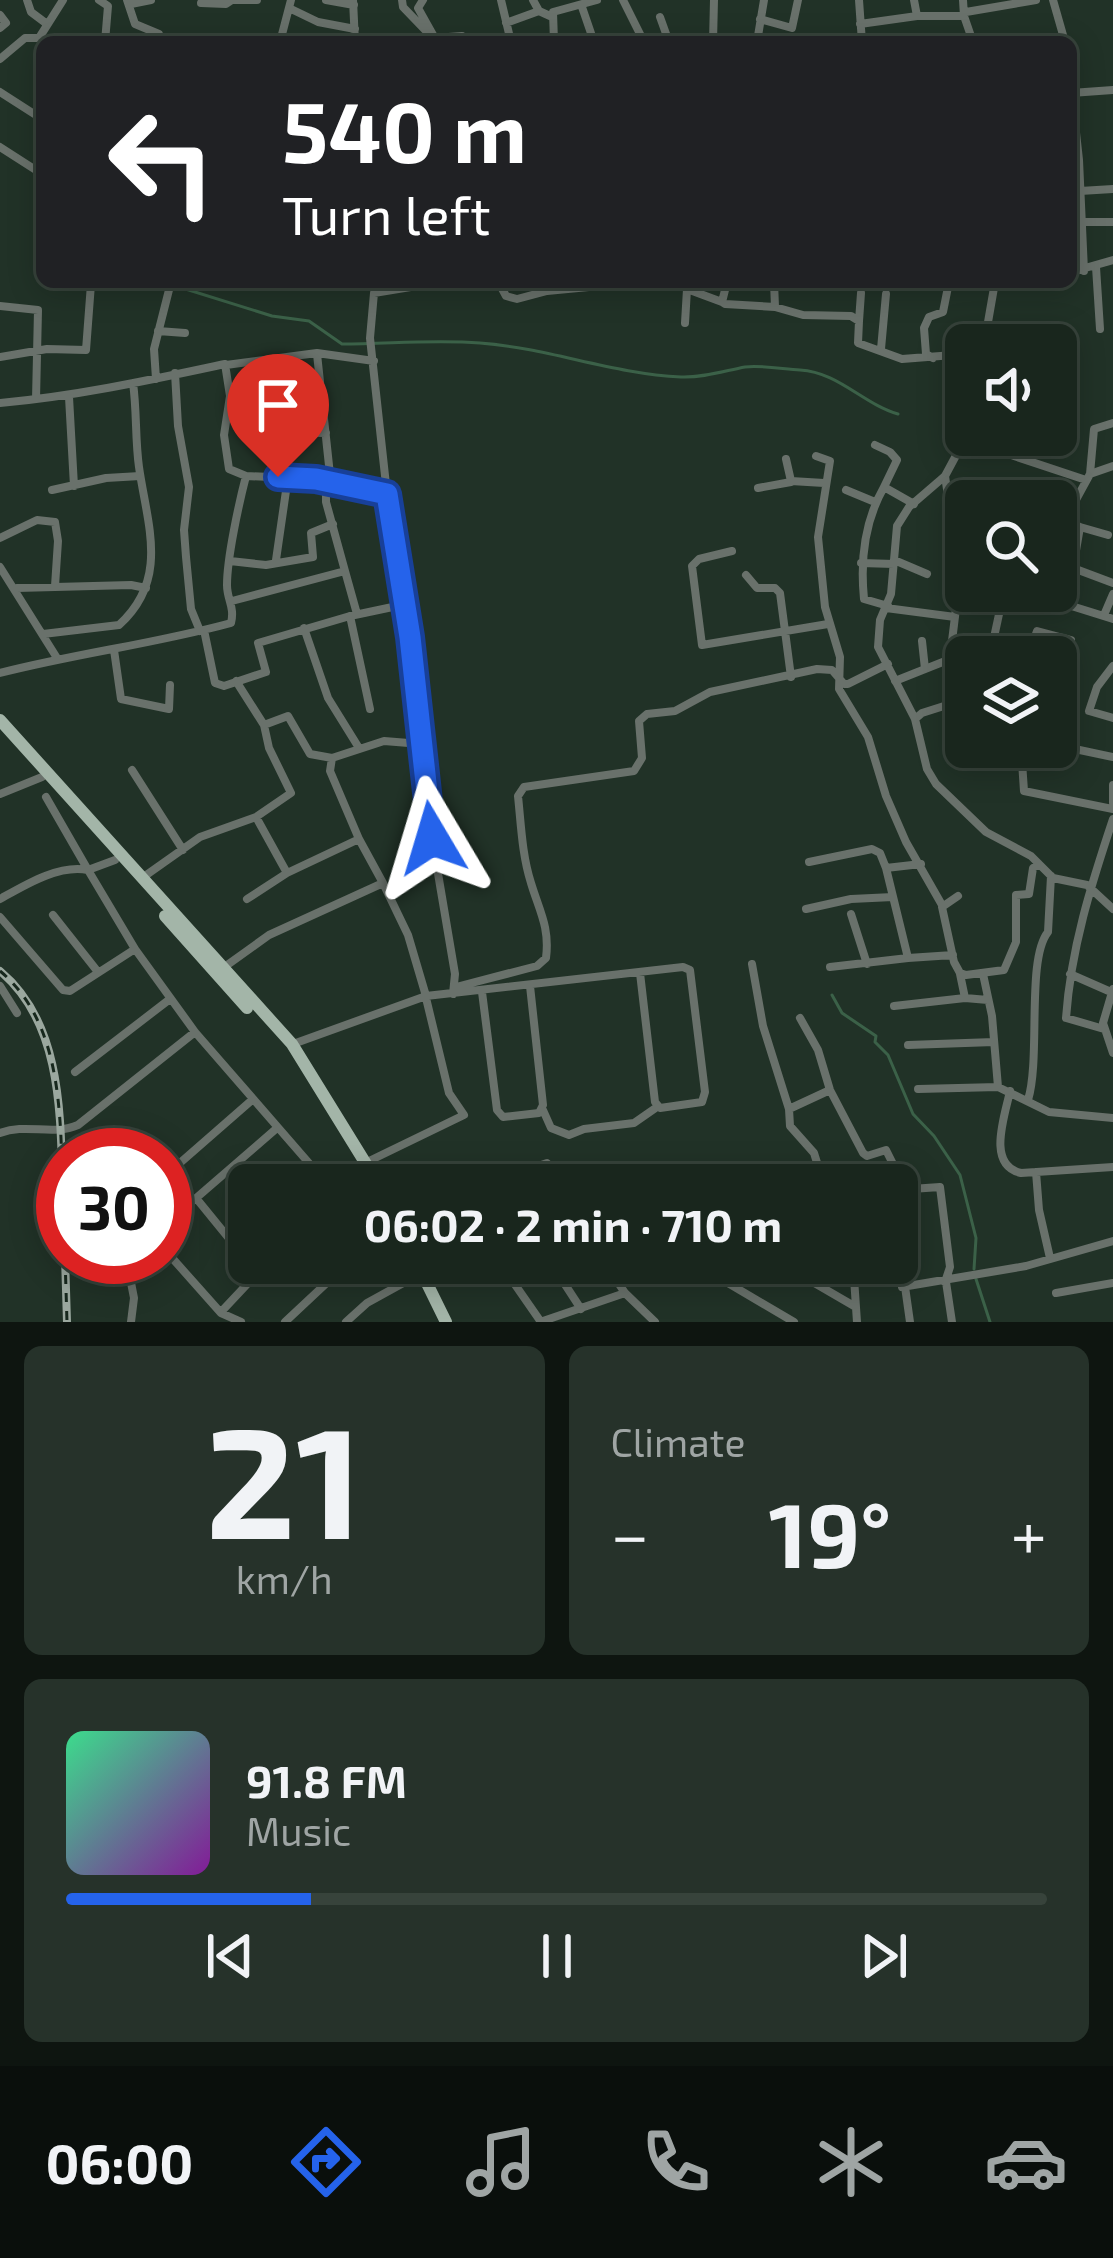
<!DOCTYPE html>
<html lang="en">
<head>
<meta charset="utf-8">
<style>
  body { margin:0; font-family:"Exo 2",sans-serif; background:#26322a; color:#f1f3f6; height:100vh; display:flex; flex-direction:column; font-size:45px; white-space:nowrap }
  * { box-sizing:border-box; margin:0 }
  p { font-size:39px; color:#9fa5a4 }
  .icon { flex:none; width:66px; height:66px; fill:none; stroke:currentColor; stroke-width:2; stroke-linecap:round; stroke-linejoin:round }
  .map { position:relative; height:1322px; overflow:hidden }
  .sheet { display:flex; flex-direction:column; gap:24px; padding:24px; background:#0e1510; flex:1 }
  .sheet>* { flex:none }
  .guide { position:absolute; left:36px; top:36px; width:1041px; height:252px; border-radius:18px; box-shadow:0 6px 30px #0003,0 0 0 3px #37433b; background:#202124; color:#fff; overflow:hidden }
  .controls { position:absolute; left:945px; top:324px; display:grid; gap:24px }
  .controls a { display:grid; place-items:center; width:132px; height:132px; border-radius:18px; background:#19261d; box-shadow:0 6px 30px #0003,0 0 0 3px #37433b; font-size:60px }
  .speed { position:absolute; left:36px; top:1128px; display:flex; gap:24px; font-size:60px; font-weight:700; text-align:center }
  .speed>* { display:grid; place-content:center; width:156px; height:156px; border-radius:50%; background:#19261d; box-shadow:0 6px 30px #0003,0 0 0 3px #37433b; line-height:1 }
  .speed .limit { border:18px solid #d22; background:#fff; color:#111 }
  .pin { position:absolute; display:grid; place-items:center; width:102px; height:102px; color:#fff; margin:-123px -51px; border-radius:50% 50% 50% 0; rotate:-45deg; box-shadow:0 0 12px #0007 }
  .pin .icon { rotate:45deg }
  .me { position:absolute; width:132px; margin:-66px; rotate:353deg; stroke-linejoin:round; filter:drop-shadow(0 0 9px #0008) }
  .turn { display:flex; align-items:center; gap:42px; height:252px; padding:0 48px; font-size:54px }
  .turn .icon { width:156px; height:156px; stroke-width:2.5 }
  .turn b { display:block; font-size:84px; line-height:102px }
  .big { font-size:90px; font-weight:700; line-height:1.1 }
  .sheet .tile { flex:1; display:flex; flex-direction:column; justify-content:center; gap:18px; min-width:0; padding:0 42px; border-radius:18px; background:#26322a }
  .sheet .dial { align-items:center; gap:0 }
  .dial b { font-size:156px; line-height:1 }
  .song { display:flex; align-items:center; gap:36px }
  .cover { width:144px; height:144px; border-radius:18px; background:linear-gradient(135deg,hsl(150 70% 55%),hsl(290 70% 35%)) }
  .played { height:12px; border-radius:6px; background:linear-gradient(90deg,#2563eb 25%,#37433b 25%) }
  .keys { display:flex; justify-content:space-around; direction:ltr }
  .heat { display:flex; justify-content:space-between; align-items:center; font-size:66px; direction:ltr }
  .sheet .tiles { flex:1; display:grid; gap:24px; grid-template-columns:1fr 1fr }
  .tile:last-child { grid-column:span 2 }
  .trip { position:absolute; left:228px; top:1164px; width:690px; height:120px; border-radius:18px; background:#19261d; box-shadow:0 6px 30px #0003,0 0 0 3px #37433b; font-weight:700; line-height:120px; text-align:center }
  .menu { display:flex; height:192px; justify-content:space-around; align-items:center; background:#0a0f0c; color:#9fa5a4 }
  .menu .icon { width:84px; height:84px }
  .menu .current { color:#2563eb }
  .menu b { font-size:54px; color:#f1f3f6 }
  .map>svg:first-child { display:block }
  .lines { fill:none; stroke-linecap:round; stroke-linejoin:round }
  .stream { stroke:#3b6148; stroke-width:3 }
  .minor { stroke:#69716b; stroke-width:8 }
  .major { stroke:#a3b5a8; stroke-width:12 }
  .rail-casing { stroke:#9ba89f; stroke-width:8 }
  .rail { stroke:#17281d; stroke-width:3; stroke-dasharray:9; stroke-linecap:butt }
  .route-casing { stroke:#184099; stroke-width:30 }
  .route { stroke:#2563eb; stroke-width:21 }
</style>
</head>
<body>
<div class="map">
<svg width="1113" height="1322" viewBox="0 0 1113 1322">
  <rect width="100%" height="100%" fill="#213227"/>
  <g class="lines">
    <!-- stream -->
    <path class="stream" d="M163,282L272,316L309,321L342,344C389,344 434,339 480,343C548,348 613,374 681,377C702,378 724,371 745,367C761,365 783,369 800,370C838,372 863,404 898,414
      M832,995L842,1013L876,1036L875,1042L888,1055L913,1114L934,1136L960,1175L976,1238L974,1269
      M976,1279L990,1322"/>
    <!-- minor -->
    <path class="minor" d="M27,0L31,12L47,24
      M99,0L108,6L105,42
      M127,0L135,24L159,34L161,42
      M232,0H257
      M326,0L354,5
      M353,0L355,42
      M402,0L403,7L428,33
      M423,0L418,8L437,42
      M501,0L511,42
      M533,0L539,11L550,16
      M623,0L644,42
      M859,0L862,42
      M914,0L917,16
      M963,0L964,16L973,42
      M1053,0L1065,42
      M201,3L226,4L232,0
      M131,4L151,0
      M582,7L594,42
      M289,8L318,22L355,29
      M966,12L1036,0
      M0,15L6,23L0,28
      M660,17L669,42
      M760,19L792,28L798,0
      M506,23L539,11
      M860,24L917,16H964
      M435,38L462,36
      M280,42L291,0
      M554,42L553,12L597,0
      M713,42L714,0
      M757,42L764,0
      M0,59L25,38H39L63,0
      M1071,87L1079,160L1084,271
      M0,92L42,119
      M1071,93L1113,90
      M0,147L42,174
      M1080,191L1113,189
      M1082,222H1113
      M1096,267L1100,329
      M1071,272L1113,260
      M472,282H500
      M685,282L687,289L722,302
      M727,282L722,302L725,304L775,307L803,315L851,316L859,321L858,343L902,359L966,354
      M774,282L775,307
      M499,283L506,296L517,299L547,291L641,282
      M0,306L38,310L36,399
      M859,321L861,293
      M685,323L687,289
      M158,331L185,333
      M984,345L995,282
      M881,349L886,294
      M317,354L331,484
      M0,357L47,349L86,350L91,284
      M933,358L926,354L924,328L929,317L943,312L949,282
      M226,365L317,353L374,361
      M175,373L178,426L189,487L184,530L186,557L191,609L200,631
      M156,379L154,349L171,282
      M69,397L74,486
      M0,403C77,396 150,380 225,364L230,396L224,435L229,469L246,476
      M967,435L945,476L909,507L897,526L891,594L880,620L878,647L915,719L927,769L936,784L986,832L1031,856L1053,878L1087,885L1113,909
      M875,445L890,452L897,460L884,487L914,504
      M816,456L830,461L818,537L825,607L840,657L839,689L868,737L886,796L906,842L942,905
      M1014,456L1086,480
      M786,459L791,481L824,483
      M1090,474L1113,466
      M945,476L960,576L952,641L955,657
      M278,477L275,432L326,433
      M884,487C864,522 860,559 864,599L888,606
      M758,488L791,482
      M52,490L106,478L140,476
      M846,490L875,502
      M387,494L370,338L374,293L441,282
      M999,501H1008
      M1056,517L1080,527L1073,568L1113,583
      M1065,520L1090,474L1094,429L1113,423
      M1080,527L1108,535
      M0,538L37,520L55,522L58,541L55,586
      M732,551L699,559L692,566L702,645L828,624
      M276,560L288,477
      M894,560L927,574
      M230,561L266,565L313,557L311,533L333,524
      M861,563L894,564
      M0,567L57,658
      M345,571L357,614
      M746,575L757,588H775L780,593L791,677
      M17,588L131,585L146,588
      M1044,591L1049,599L1113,619
      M232,601L345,571L326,502V483
      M886,608L955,617
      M1104,615L1113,594
      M350,616L370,709
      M304,628L328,698L359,748
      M204,630L215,683L224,686L266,672L258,643L350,616L402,605
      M43,634L119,625C170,579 147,524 139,467C135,439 137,411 133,383
      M922,641L925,669
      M114,650L121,699L169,709L170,685
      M1028,657L1037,631L1071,640
      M1113,666L1097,687L1089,711L1113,718
      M0,673C78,653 154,644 231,623C235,607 227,600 227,585C227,558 239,503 246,476L316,479L387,494L409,637L432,838L455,974L453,994
      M236,681L264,725L269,748L291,793L256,817
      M895,681L993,642L1004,591
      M915,719L922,713L966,699
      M264,725L288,716L310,754L332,758
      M1056,745L1113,757
      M1021,747L1024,791L1113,809
      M132,770L183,850
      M1113,785V803
      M0,794L42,777
      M359,839L330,771L332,758L384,741L421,744
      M809,862L872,849L880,853L886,868
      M142,878L200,837L256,817L287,873
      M958,896L942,907L954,962L960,973L966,975L1004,970L1016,942V895L1029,894L1033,868L1039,864
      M0,899C25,885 59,864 88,870L46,797
      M247,899L287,873L359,839L383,883
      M806,909L851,899L893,897
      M851,914L867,964
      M53,915L98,972
      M0,917L63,990L70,991L135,949L88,870L115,860
      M135,949L195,1032L328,1185
      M908,958L953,955
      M752,964L763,1026L789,1109
      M830,967L908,958L886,868L921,864
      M223,968L269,935L383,883L408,935L426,996
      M960,974L965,998L988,1000
      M983,974L992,1016L998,1087
      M1070,974L1111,992
      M0,986L17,1013
      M456,987L537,966L546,958C550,927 539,910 531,883C522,855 521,824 518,796L524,787L634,771L642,758L639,721L647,714L675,711L710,692L817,669L832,670L844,684H848L888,664
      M1113,989L1103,1023L1113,1053
      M482,992L497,1110L503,1117L539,1113L543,1105L530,986
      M894,1006L965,998
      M800,1018L818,1050L830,1090L863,1153L867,1156L886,1150L895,1168L896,1185
      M1104,1029L1066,1018C1071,948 1091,885 1113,819
      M293,1044L426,996L683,967L690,970L705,1092L702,1102L660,1108L655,1102L640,973
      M908,1045L994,1042
      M75,1072L170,999
      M918,1089L998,1087L1049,1112L1113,1118
      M1010,1091C1005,1116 986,1165 1021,1173L1113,1167
      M1028,1100C1041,1058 1026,959 1048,932L1051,876
      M543,1110L551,1128L569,1135L584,1129L634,1123L657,1107
      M0,1133C26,1123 53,1136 78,1125L195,1032
      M367,1162L464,1115L449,1093L426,998
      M228,1172L249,1191
      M1036,1172L1039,1210L1050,1258
      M165,1176L252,1100
      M411,1185L426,1178
      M483,1185L547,1163L562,1185
      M824,1185L814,1153L790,1126L789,1109L830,1090
      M897,1190L940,1187L950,1267L945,1282
      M196,1198L249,1263
      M165,1225L277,1128
      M897,1230L910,1322
      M165,1250L221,1313L241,1322
      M77,1257L82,1262L92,1257
      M126,1257L134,1298L131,1322
      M312,1263L327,1281
      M500,1263L541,1322
      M551,1263L581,1309
      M605,1263L625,1293L655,1322
      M694,1263L794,1322
      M780,1263L854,1306
      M853,1263L857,1322
      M946,1282L952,1322
      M902,1287L1026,1266L1113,1241
      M1056,1293L1113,1283
      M221,1312L267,1263
      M285,1322L348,1263
      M346,1322L367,1303L416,1276
      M540,1322L625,1293"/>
    <!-- major -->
    <path class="major" d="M0,720L292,1044L379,1185
      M165,916L247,1008
      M417,1263L446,1322"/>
    <defs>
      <path id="rail" d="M0,971C66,1026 60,1126 63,1204
        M65,1257L67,1322"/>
    </defs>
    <!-- rail casing -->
    <use href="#rail" class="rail-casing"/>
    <!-- rail -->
    <use href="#rail" class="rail"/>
  </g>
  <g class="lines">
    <defs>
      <path id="route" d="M278,477L316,479L387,494L410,637L432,838"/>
    </defs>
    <!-- route casing -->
    <use href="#route" class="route-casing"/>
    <!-- route -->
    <use href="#route" class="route"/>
  </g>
</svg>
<div class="controls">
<a><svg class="icon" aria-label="sound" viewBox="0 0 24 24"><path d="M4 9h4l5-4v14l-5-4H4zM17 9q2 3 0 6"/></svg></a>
<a><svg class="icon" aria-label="search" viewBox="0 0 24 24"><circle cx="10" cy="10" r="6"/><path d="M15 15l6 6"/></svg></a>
<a><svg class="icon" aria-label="layers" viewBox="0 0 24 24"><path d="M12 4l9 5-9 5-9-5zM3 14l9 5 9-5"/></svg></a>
</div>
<div class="speed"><div class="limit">30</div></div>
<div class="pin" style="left:278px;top:477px;background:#d93025"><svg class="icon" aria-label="arrive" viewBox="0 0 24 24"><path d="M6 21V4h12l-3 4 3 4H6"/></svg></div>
<svg class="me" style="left:432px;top:838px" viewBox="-20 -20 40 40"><path d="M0-17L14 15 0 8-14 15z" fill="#2563eb" stroke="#fff" stroke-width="4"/></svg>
<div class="trip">06:02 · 2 min · 710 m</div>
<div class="guide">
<div class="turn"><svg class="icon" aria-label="left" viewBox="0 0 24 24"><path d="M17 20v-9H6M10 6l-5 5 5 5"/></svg><div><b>540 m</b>Turn left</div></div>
</div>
</div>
<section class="sheet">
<div class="tiles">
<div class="tile dial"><b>21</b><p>km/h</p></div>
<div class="tile"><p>Climate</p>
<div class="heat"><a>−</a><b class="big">19°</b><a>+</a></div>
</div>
<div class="tile">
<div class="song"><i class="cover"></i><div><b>91.8 FM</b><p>Music</p></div></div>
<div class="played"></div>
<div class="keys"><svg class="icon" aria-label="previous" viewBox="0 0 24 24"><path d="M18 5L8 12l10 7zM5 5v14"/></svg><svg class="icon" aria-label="pause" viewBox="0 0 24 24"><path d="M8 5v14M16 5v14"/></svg><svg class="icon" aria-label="next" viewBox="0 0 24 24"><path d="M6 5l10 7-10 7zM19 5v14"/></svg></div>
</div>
</div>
</section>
<nav class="menu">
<b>06:00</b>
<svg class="icon current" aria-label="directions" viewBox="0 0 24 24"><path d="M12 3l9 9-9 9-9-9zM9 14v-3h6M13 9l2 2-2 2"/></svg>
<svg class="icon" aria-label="music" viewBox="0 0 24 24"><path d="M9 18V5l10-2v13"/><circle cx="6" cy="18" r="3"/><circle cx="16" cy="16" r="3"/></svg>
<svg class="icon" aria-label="phone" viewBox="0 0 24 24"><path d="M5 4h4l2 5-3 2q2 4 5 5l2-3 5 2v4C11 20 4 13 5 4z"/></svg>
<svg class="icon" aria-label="climate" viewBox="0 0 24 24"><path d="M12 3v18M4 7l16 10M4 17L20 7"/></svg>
<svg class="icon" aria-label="car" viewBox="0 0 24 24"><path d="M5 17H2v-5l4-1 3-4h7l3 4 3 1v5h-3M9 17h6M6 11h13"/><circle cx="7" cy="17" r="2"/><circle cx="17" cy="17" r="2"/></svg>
</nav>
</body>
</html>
